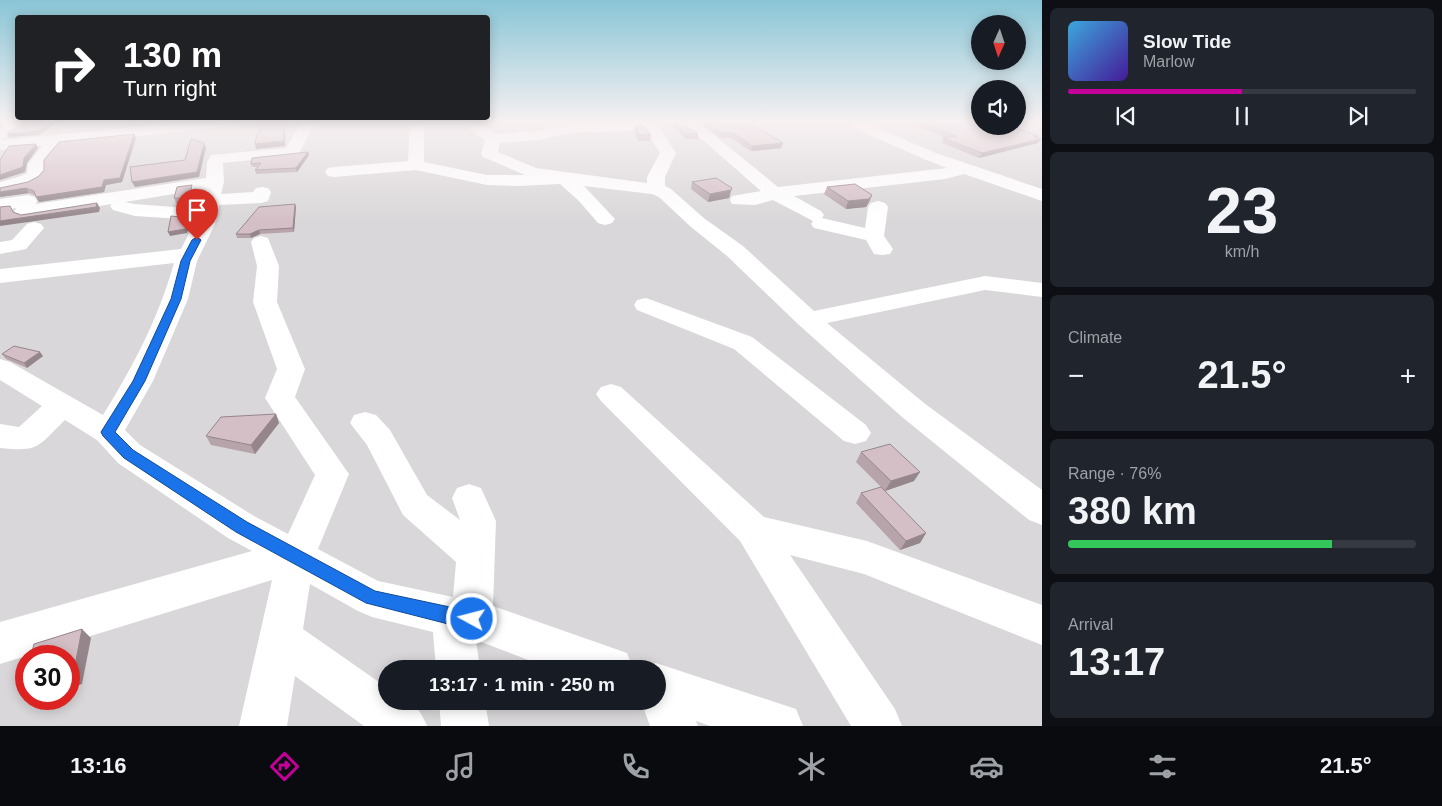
<!DOCTYPE html>
<html lang="en">
<head>
<meta charset="utf-8">
<style>
  body { margin:0; font-family:Arial,sans-serif; background:#20242c; color:#f1f3f6; height:100vh; display:flex; flex-direction:column; font-size:19px; white-space:nowrap }
  * { box-sizing:border-box; margin:0 }
  p { font-size:16px; color:#9ea1a6 }
  .icon { flex:none; width:28px; height:28px; fill:none; stroke:currentColor; stroke-width:2; stroke-linecap:round; stroke-linejoin:round }
  .map { position:relative; flex:1; overflow:hidden }
  .sheet { display:flex; flex-direction:column; gap:8px; padding:8px; background:#0d0f14; width:400px }
  .sheet>* { flex:none }
  .guide { position:absolute; left:15px; top:15px; width:475px; height:105px; border-radius:5px; box-shadow:0 2px 12px #0003; background:#202124; color:#fff; overflow:hidden }
  .needle { width:32px; rotate:183deg }
  .fabs { position:absolute; left:971px; top:15px; display:grid; gap:10px }
  .fabs a { display:grid; place-items:center; width:55px; height:55px; border-radius:50%; background:#171b24; box-shadow:0 2px 12px #0003; font-size:25px }
  .speed { position:absolute; left:15px; top:645px; display:flex; gap:10px; font-size:25px; font-weight:700; text-align:center }
  .speed>* { display:grid; place-content:center; width:65px; height:65px; border-radius:50%; background:#171b24; box-shadow:0 2px 12px #0003; line-height:1 }
  .speed .limit { border:8px solid #d22; background:#fff; color:#111 }
  .pin { position:absolute; display:grid; place-items:center; width:42px; height:42px; color:#fff; margin:-51px -21px; border-radius:50% 50% 50% 0; rotate:-45deg; box-shadow:0 0 5px #0007 }
  .pin .icon { rotate:45deg }
  .me { position:absolute; width:55px; margin:-28px; rotate:277deg; stroke-linejoin:round; filter:drop-shadow(0 0 4px #0008) }
  .turn { display:flex; align-items:center; gap:18px; height:105px; padding:0 25px; font-size:22px }
  .turn .icon { width:65px; height:65px; stroke-width:2.5 }
  .turn b { display:block; font-size:35px; line-height:42px }
  .big { font-size:38px; font-weight:700; line-height:1.1 }
  .sheet .card { flex:1; display:flex; flex-direction:column; justify-content:center; gap:8px; min-width:0; padding:0 18px; border-radius:8px; background:#20242c }
  .sheet .dial { align-items:center; gap:0 }
  .dial b { font-size:65px; line-height:1 }
  .song { display:flex; align-items:center; gap:15px }
  .cover { width:60px; height:60px; border-radius:8px; background:linear-gradient(135deg,hsl(200 70% 55%),hsl(260 70% 35%)) }
  .played { height:5px; border-radius:2px; background:linear-gradient(90deg,#c5009a 50%,#363941 50%) }
  .keys { display:flex; justify-content:space-around; direction:ltr }
  .heat { display:flex; justify-content:space-between; align-items:center; font-size:28px; direction:ltr }
  .charge { height:8px; border-radius:4px; background:linear-gradient(90deg,#34c759 76%,#363941 0) }
  .trip { position:absolute; left:378px; top:660px; width:288px; height:50px; border-radius:25px; background:#171b24; box-shadow:0 2px 12px #0003; font-weight:700; line-height:50px; text-align:center }
  .dock { display:flex; height:80px; justify-content:space-around; align-items:center; background:#090b0e; color:#9ea1a6 }
  .dock .icon { width:35px; height:35px }
  .dock .active { color:#c5009a }
  .dock b { font-size:22px; color:#f1f3f6 }
  main { display:flex; flex:1; min-height:0 }
  .map>svg:first-child { display:block }
  .residential { fill:#d9d7d9; fill-rule:evenodd }
  .lines { fill:none; stroke-linecap:round; stroke-linejoin:round }
  .minor { fill:#fff; fill-rule:evenodd }
  .wall { fill:#b6a4aa }
  .shaded-wall { fill:#94868b }
  .building { fill:#d4bfc6; stroke:#94868b }
  .route { fill:#1a73e8; stroke:#114b97 }
</style>
</head>
<body>
<main>
<div class="map">
<svg width="1042" height="726" viewBox="0 0 1042 726">
  <rect width="100%" height="100%" fill="#eddfe1"/>
  <!-- residential -->
  <path class="residential" d="M0,121H980V126H1018V121H1042V726H0ZM26,656H69V699H26ZM386,669H656V701H386Z"/>
  <g class="lines">
    <!-- minor -->
    <path class="minor" d="M11,121H27L5,138L0,140V128Z
      M208,121H249L247,124L242,125L60,144L44,164V175L41,179L30,185L0,192V182L18,177L27,173L28,164L42,146L0,150V140Z
      M302,121H316L298,155L223,163L224,182L221,194L253,192L256,188L262,187L268,188L271,192L268,201L261,203L219,205L215,224L197,261L188,299L153,381L125,430L140,445L254,516L288,534L315,475L265,398L277,369L253,302L257,266L251,242L254,238L261,236L268,238L279,266L277,302L305,369L295,397L349,474L318,549L378,581L453,597L456,562L403,515L367,445L350,423L354,415L365,412L376,415L390,430L427,495L460,520L452,498L457,488L469,484L481,488L496,521L493,606L627,653L633,669H552L476,640L480,669H436L433,632L372,617L358,611L310,584L303,629L386,687V701C411,701 417,702 427,726H364L295,676L287,726H239L272,580L0,664V622L252,551L228,538L118,463L97,440L65,420C37,447 40,452 0,448V424L19,427L42,406L0,380V359L10,362L103,415C133,367 159,317 174,263L0,283V269L181,249L196,220L135,216L113,210L110,206L112,204L24,218L17,216L14,212L16,208L0,211V199L28,195L35,197L37,201L36,204L206,178L207,162L211,155L286,148ZM204,189L199,209L135,204L125,202Z
      M410,121H475L496,134L540,130L561,126L560,121H574L575,124L631,121L661,122L663,125L660,128L676,153L665,177V186L671,189L705,219L743,246L814,311L985,276L1042,283V297L985,290L827,323L924,403L1042,490V525L1029,520L902,417L799,325L727,256L691,227L659,197L652,194L584,186L615,219L612,223L605,225L598,223L579,201L560,184L519,186L487,185L416,170L334,177L328,176L325,172L328,168L334,167L408,161ZM424,127H466L485,140L481,154L483,157L525,175H487L424,162ZM642,130L648,134L660,153L647,177V183L536,168L498,152L500,143L540,140L569,133Z
      M680,121H694L703,126L778,187L947,168L924,159L845,124L843,121H861L936,153L1042,189V201L964,174L945,179L794,196L821,211L824,215L822,218L865,228L868,207L871,203L878,201L885,203L888,207L884,236L893,249L890,254L882,255L874,254L866,240L814,228L811,224L813,221L773,200L755,205L732,204L730,200L732,196L761,191L704,141L681,125Z
      M34,222L41,224L44,228L26,249L0,254V242L12,240L27,224Z
      M646,298L752,337L866,425L871,433L866,441L855,444L844,441L734,349L637,310L634,305L637,300Z
      M611,384L621,387L764,517L867,541L1042,605V645L864,574L790,555L895,709L902,726H851L740,541L601,401L596,394L601,387Z
      M656,663L796,709L803,726H710L696,721L698,726H650L641,701H656V669H641Z
      M439,701H485L489,726H441Z"/>
  </g>
  <!-- wall -->
  <path class="wall" d="M669,121H680L681,122L698,134V139H685Z
    M696,121H747L781,148L751,151L731,138H721Z
    M904,121H980L1037,138L1038,143L979,158L942,143L943,138H947Z
    M635,126L651,135L650,141H638L634,132Z
    M134,134L136,138L122,182L106,185L104,192L39,202L36,196L29,193L0,197L28,182Z
    M308,152L309,155L297,172L256,174L255,170L258,167H252L251,164Z
    M692,182L730,195L729,198L708,202L691,189Z
    M827,187L872,195L869,202L866,207L846,209L824,194Z
    M196,189L199,197L197,207L177,205L174,198Z
    M295,204L296,207L294,232L260,234L251,238H237L236,234Z
    M2,354L43,356L27,368L6,359Z
    M276,414L279,423L255,454L211,445L206,436Z
    M861,452L914,481L885,491L856,462Z
    M861,493L926,533L920,543L900,550L856,503Z"/>
  <!-- shaded-wall -->
  <path class="shaded-wall" d="M0,121H6V122L0,127Z
    M54,121H60L39,135L9,137L7,134Z
    M128,121H159L157,124L130,126Z
    M284,121H285V146L256,149L255,144Z
    M134,134L136,138L122,182L106,185L104,192L39,202L36,197Z
    M1041,139L1038,143L979,158L982,153Z
    M204,143L206,148L199,177L135,187L132,182L197,172Z
    M783,143L781,148L751,151L752,146Z
    M36,144L38,148L27,163L25,172L0,180V175L24,158Z
    M308,152L309,155L297,172L296,168Z
    M26,188L29,193L0,197V192Z
    M732,188L729,198L708,202L710,194Z
    M196,189L199,197L197,207L194,199Z
    M872,195L869,202L866,207L846,209L848,201Z
    M97,203L100,208L99,212L0,226V221Z
    M295,204L296,207L294,232L293,228Z
    M190,218L191,222L187,233L170,236L168,232Z
    M259,230L260,234L251,238L250,234Z
    M40,352L43,356L27,368L24,363Z
    M276,414L279,423L255,454L251,445Z
    M920,472L914,481L885,491L891,481Z
    M926,533L920,543L900,550L906,541Z
    M82,629L91,638L82,684L69,688V677Z"/>
  <!-- building -->
  <path class="building" d="M24,121H54L37,131L7,134Z
    M260,121H284V141L255,144L257,134H259Z
    M674,121H680L681,122L698,134H686Z
    M704,121H747L783,143L752,146L733,133H722Z
    M916,121H980V126H1010L1038,136L1034,137L1041,139L982,153L943,138L956,136Z
    M642,125L651,135H639L635,126Z
    M134,134L120,178L104,180L102,187L36,197L34,191L26,188L0,192V188L28,182L39,176L44,170V160L59,142Z
    M191,139L204,143L197,172L132,182L130,167L185,160Z
    M36,144L24,158L23,167L0,175V160L9,146Z
    M308,152L296,168L255,170L261,163L251,164L252,158Z
    M716,178L732,188L731,190L710,194L692,182Z
    M855,184L872,195L869,199L848,201L827,187Z
    M192,185L191,190L196,189L194,199L174,198L177,187Z
    M97,203L96,207L0,221V207L10,206L13,212L21,215Z
    M295,204L293,228L259,230L250,234H236L259,207Z
    M171,216L190,218L185,229L168,232Z
    M14,346L40,352L24,363L2,354Z
    M276,414L251,445L206,436L221,417Z
    M890,444L920,472L891,481L861,452Z
    M881,487L926,533L906,541L861,493Z
    M82,629L73,676L69,677V656H31L34,644Z
    M26,676V690L22,692Z"/>
  <!-- sky -->
  <linearGradient id="sky" x2="0" y2="1"><stop stop-color="#89c5d6"/><stop offset="0.55" stop-color="#f7f1f2"/><stop offset="1" stop-color="#f7f1f2" stop-opacity="0"/></linearGradient>
  <rect width="1042" height="222" fill="url(#sky)"/>
  <!-- route -->
  <path class="route" d="M197,237L201,240L190,261L181,299L145,381L115,432L133,450L247,522L375,591L478,613L481,619L478,624L472,627L452,625L366,603L236,532L124,458L103,436L101,432L133,381L171,299L181,261L192,240Z"/>
</svg>
<div class="fabs">
<a><svg class="needle" viewBox="-14 -14 28 28"><path d="M0-13l5 13h-10z" fill="#e53935"/><path d="M0 13l5-13h-10z" fill="#9ea1a6"/></svg></a>
<a><svg class="icon" aria-label="sound" viewBox="0 0 24 24"><path d="M4 9h4l5-4v14l-5-4H4zM17 9q2 3 0 6"/></svg></a>
</div>
<div class="speed"><div class="limit">30</div></div>
<div class="pin" style="left:197px;top:240px;background:#d93025"><svg class="icon" aria-label="arrive" viewBox="0 0 24 24"><path d="M6 21V4h12l-3 4 3 4H6"/></svg></div>
<svg class="me" style="left:472px;top:619px" viewBox="-20 -20 40 40"><circle r="17" fill="#1a73e8" stroke="#fff" stroke-width="3"/><path d="M0-11L8 9 0 5-8 9z" fill="#fff"/></svg>
<div class="trip">13:17 · 1 min · 250 m</div>
<div class="guide">
<div class="turn"><svg class="icon" aria-label="right" viewBox="0 0 24 24"><path d="M7 20v-9h11M14 6l5 5-5 5"/></svg><div><b>130 m</b>Turn right</div></div>
</div>
</div>
<section class="sheet">
<div class="card">
<div class="song"><i class="cover"></i><div><b>Slow Tide</b><p>Marlow</p></div></div>
<div class="played"></div>
<div class="keys"><svg class="icon" aria-label="previous" viewBox="0 0 24 24"><path d="M18 5L8 12l10 7zM5 5v14"/></svg><svg class="icon" aria-label="pause" viewBox="0 0 24 24"><path d="M8 5v14M16 5v14"/></svg><svg class="icon" aria-label="next" viewBox="0 0 24 24"><path d="M6 5l10 7-10 7zM19 5v14"/></svg></div>
</div>
<div class="card dial"><b>23</b><p>km/h</p></div>
<div class="card"><p>Climate</p>
<div class="heat"><a>−</a><b class="big">21.5°</b><a>+</a></div>
</div>
<div class="card"><p>Range · 76%</p><b class="big">380 km</b><div class="charge"></div></div>
<div class="card"><p>Arrival</p><b class="big">13:17</b></div>
</section>
</main>
<nav class="dock">
<b>13:16</b>
<svg class="icon active" aria-label="directions" viewBox="0 0 24 24"><path d="M12 3l9 9-9 9-9-9zM9 14v-3h6M13 9l2 2-2 2"/></svg>
<svg class="icon" aria-label="music" viewBox="0 0 24 24"><path d="M9 18V5l10-2v13"/><circle cx="6" cy="18" r="3"/><circle cx="16" cy="16" r="3"/></svg>
<svg class="icon" aria-label="phone" viewBox="0 0 24 24"><path d="M5 4h4l2 5-3 2q2 4 5 5l2-3 5 2v4C11 20 4 13 5 4z"/></svg>
<svg class="icon" aria-label="climate" viewBox="0 0 24 24"><path d="M12 3v18M4 7l16 10M4 17L20 7"/></svg>
<svg class="icon" aria-label="car" viewBox="0 0 24 24"><path d="M5 17H2v-5l4-1 3-4h7l3 4 3 1v5h-3M9 17h6M6 11h13"/><circle cx="7" cy="17" r="2"/><circle cx="17" cy="17" r="2"/></svg>
<svg class="icon" aria-label="filters" viewBox="0 0 24 24"><path d="M4 7h16M4 17h16"/><circle cx="9" cy="7" r="2"/><circle cx="15" cy="17" r="2"/></svg>
<b>21.5°</b>
</nav>
</body>
</html>
